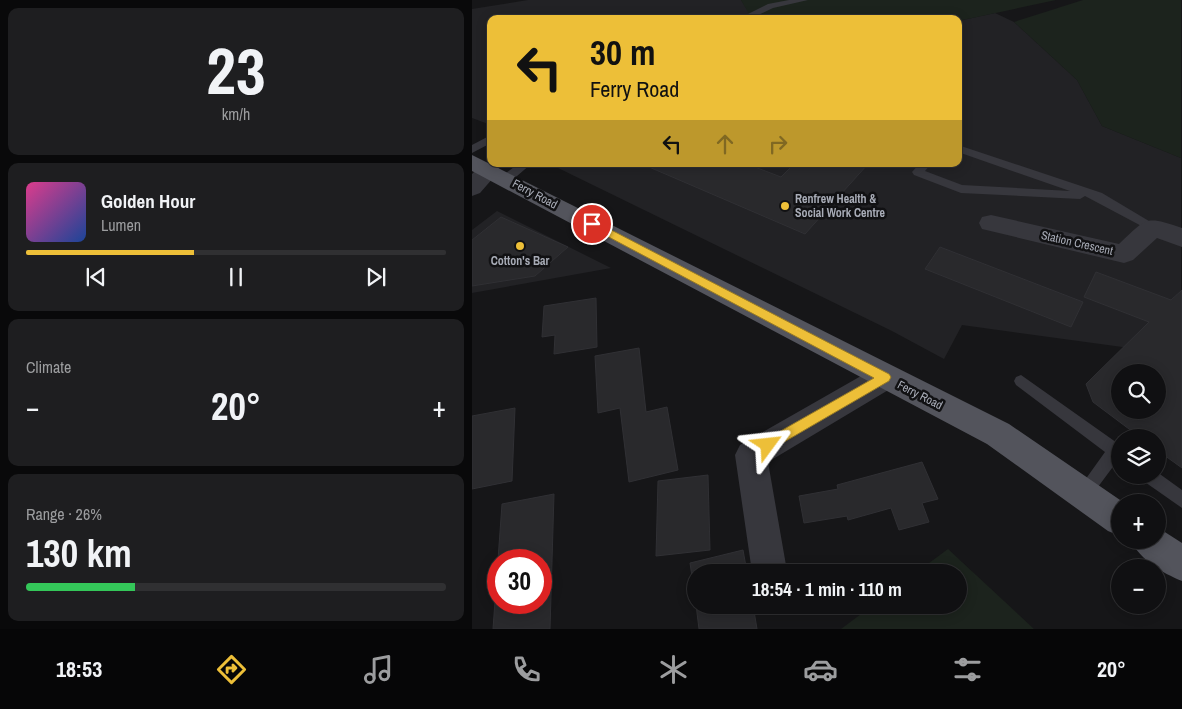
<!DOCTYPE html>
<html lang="en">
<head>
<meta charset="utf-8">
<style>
  body { margin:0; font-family:"Archivo Narrow",sans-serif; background:#1e1e20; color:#f1f3f6; height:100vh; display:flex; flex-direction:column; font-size:19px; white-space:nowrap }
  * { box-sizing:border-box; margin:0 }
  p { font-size:16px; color:#9c9d9f }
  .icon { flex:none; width:28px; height:28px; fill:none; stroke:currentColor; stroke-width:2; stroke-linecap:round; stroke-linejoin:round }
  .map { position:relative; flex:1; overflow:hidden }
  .sheet { display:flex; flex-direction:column; gap:8px; padding:8px; background:#09090a; width:472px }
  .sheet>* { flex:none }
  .hud { position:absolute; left:15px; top:15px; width:475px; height:152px; border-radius:10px; box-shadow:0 2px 12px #0003,0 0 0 1px #303032; background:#edbf38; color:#111; overflow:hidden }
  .tools { position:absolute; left:639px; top:364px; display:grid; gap:10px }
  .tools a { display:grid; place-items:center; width:55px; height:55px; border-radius:50%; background:#101012; box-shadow:0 2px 12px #0003,0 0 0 1px #303032; font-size:25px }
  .speed { position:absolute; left:15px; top:549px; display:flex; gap:10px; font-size:25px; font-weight:700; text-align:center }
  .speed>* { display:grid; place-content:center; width:65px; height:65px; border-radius:50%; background:#101012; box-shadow:0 2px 12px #0003,0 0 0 1px #303032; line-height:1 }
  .speed .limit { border:8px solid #d22; background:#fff; color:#111 }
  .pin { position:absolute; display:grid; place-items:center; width:42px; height:42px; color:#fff; margin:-21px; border:2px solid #fff; border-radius:50%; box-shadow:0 1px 5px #0007 }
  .me { position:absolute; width:55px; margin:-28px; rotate:60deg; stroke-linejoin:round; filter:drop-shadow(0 0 4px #0008) }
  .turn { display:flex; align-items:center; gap:18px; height:105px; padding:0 20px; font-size:22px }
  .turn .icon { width:65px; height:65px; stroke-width:2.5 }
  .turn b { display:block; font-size:35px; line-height:42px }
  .lanes { display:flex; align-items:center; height:48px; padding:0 20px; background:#0003; justify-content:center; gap:25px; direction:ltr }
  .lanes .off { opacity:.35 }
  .big { font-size:38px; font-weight:700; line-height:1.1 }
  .sheet .tile { flex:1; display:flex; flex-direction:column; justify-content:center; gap:8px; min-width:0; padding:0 18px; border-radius:10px; background:#1e1e20 }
  .sheet .dial { align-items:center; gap:0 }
  .dial b { font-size:65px; line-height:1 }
  .song { display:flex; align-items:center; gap:15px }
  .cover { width:60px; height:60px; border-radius:8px; background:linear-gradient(135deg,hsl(330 70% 55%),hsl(220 70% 35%)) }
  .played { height:5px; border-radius:2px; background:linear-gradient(90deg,#edbf38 40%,#303032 40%) }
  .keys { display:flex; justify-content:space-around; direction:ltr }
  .heat { display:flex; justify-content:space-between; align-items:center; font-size:28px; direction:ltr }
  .charge { height:8px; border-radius:4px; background:linear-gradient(90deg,#34c759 26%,#303032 0) }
  .trip { position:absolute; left:215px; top:564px; width:280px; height:50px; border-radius:25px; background:#101012; box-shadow:0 2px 12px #0003,0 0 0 1px #303032; font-weight:700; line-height:50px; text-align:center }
  .tab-bar { display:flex; height:80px; justify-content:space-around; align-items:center; background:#060607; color:#9c9d9f }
  .tab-bar .icon { width:35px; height:35px }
  .tab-bar .current { color:#edbf38 }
  .tab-bar b { font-size:22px; color:#f1f3f6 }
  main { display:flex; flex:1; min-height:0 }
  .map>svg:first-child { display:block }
  .built { fill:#222225 }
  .green { fill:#1c231d }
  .building { fill:#29292c; stroke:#303034; fill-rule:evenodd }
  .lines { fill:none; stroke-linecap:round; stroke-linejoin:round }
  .lane { fill:#37373d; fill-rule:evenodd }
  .street { fill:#37373d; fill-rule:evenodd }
  .primary { fill:#53545c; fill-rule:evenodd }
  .route { fill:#edbf38; stroke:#9a7c24 }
  .poi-dot { fill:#edbf38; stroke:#111113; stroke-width:2 }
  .labels { text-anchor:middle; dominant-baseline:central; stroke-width:5; stroke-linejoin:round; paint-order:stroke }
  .street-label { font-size:12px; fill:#a8acb7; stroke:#111113 }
  .poi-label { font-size:12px; font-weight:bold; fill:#a8acb7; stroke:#111113; text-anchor:start }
</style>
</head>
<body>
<main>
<section class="sheet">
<div class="tile dial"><b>23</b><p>km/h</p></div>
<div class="tile">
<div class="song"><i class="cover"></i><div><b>Golden Hour</b><p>Lumen</p></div></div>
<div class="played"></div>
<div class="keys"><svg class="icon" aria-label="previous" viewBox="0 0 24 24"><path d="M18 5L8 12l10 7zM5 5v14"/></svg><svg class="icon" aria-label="pause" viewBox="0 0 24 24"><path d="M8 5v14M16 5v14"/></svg><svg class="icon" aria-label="next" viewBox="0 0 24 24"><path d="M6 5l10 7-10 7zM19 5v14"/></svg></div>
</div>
<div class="tile"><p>Climate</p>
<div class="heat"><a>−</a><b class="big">20°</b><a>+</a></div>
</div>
<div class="tile"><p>Range · 26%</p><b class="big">130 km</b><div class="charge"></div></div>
</section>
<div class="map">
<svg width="710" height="629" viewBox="0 0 710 629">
  <rect width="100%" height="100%" fill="#161618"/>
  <!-- built -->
  <path class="built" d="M56,0H269L278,14L255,19H19V125L0,118V9Z
    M523,13L542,22L605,80L630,126L709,158V355L490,325L472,359L420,331L84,167L85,164H486V21Z
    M25,211L139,268L0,293V230Z"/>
  <!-- green -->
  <path class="green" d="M269,0H584L486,21V19H255L277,14Z
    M611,0H709V158L630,126L605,80L542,22Z
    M476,549L562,629H369L401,605H486V572H445Z"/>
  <!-- building -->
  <path class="building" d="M170,164H275L309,177L322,164H396L333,234Z
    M29,217L96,247L63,276L0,286V240Z
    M468,247L611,302L599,327L453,269Z
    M624,272L699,300L710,290V468L685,450V438H669L621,402L614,384L677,322L612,297ZM648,372H685V410H648Z
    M124,298L125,347L82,354L83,335L70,337L72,306Z
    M167,348L174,412L195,407L206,470L157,482L148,408L126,413L123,356Z
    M43,408L40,481L0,489V416Z
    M450,462L466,499L450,503L457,522L427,530L419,508L376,520L375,516L332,523L327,496L366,489L365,485Z
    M236,475L238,550L184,556L186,481Z
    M82,494L78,629H21L30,504ZM26,560H69V602H26Z
    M271,550L275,572H224V604L218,563Z
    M224,605H281L285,629H227Z"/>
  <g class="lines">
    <!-- lane -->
    <path class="lane" d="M317,0H336L301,8L278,19H266L296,4Z
      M19,135V143L0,153V145Z
      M486,145L630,193L687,227L681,231L677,230L613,196L608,199L489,193L442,175L440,172L447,164H459L453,171L490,185L598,191L486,152Z
      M46,164H59L38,182H30V176Z
      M549,375L648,445V461L646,460L617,499L611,502L605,499L603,494L633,452L544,385L542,381L544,377Z
      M685,472L710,490V508L670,480L668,475H685Z"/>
    <!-- street -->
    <path class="street" d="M17,163L25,165L28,170L8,193L0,196V174L9,165Z
      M519,215L647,244C675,218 672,215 710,228V247L685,238L661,260L652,263L510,229L507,223L510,217Z
      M413,365L423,368L428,377L423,386L296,462L315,571L280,572L263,455L268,445L403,368Z"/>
    <!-- primary -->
    <path class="primary" d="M0,155L537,424L651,502H648V536L636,531L515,444L0,171Z
      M685,527L710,543V581C690,573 667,559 659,540H685Z"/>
  </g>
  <!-- route -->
  <path class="route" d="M120,220L417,374L419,377L417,381L300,449H291L289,445L291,441L402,378L116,226L115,224Z"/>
  <!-- markers -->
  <g class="poi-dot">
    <circle cx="313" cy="206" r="5"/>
    <circle cx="48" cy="246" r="5"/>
  </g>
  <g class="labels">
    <!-- street labels -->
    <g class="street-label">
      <text transform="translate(63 194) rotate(28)">Ferry Road</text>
      <text transform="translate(605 243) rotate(13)">Station Crescent</text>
      <text transform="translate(448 395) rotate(27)">Ferry Road</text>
    </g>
    <!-- poi labels -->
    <g class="poi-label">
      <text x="323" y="199">Renfrew Health &amp;<tspan x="323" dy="14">Social Work Centre</tspan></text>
      <text x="48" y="261" text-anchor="middle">Cotton's Bar</text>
    </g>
  </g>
</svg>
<div class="tools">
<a><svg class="icon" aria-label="search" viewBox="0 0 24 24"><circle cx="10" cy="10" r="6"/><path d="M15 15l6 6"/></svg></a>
<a><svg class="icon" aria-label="layers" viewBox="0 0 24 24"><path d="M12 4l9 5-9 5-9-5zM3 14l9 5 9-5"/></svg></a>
<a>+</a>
<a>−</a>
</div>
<div class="speed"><div class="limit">30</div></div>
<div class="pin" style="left:120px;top:224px;background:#d93025"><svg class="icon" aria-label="arrive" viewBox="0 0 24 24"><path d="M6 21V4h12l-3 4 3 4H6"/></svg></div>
<svg class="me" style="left:296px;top:445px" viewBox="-20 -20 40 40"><path d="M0-17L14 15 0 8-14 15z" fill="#edbf38" stroke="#fff" stroke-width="4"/></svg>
<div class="trip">18:54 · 1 min · 110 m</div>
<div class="hud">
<div class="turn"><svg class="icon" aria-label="left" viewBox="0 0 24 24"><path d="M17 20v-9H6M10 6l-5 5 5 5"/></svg><div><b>30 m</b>Ferry Road</div></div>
<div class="lanes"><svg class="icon" aria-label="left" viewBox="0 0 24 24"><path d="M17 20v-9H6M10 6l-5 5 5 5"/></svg><svg class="icon off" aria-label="ahead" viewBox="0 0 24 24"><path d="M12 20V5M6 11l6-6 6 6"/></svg><svg class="icon off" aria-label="right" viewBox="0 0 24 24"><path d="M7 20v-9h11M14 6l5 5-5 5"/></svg></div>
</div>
</div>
</main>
<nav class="tab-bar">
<b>18:53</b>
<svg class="icon current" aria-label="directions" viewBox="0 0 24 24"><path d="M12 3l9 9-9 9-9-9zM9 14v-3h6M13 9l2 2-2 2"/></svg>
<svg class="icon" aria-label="music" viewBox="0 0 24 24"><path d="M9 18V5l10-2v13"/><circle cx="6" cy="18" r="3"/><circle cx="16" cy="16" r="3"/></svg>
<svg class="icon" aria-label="phone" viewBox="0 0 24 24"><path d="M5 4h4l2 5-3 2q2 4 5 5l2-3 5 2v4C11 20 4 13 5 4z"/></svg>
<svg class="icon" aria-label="climate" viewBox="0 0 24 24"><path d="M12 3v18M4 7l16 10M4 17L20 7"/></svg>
<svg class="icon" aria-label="car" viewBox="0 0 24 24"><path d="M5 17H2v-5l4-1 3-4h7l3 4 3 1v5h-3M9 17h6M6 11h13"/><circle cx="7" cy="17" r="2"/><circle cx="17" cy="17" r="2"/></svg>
<svg class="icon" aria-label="filters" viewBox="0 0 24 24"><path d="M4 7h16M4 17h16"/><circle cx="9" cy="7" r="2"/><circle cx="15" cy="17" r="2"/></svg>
<b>20°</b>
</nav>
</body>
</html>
